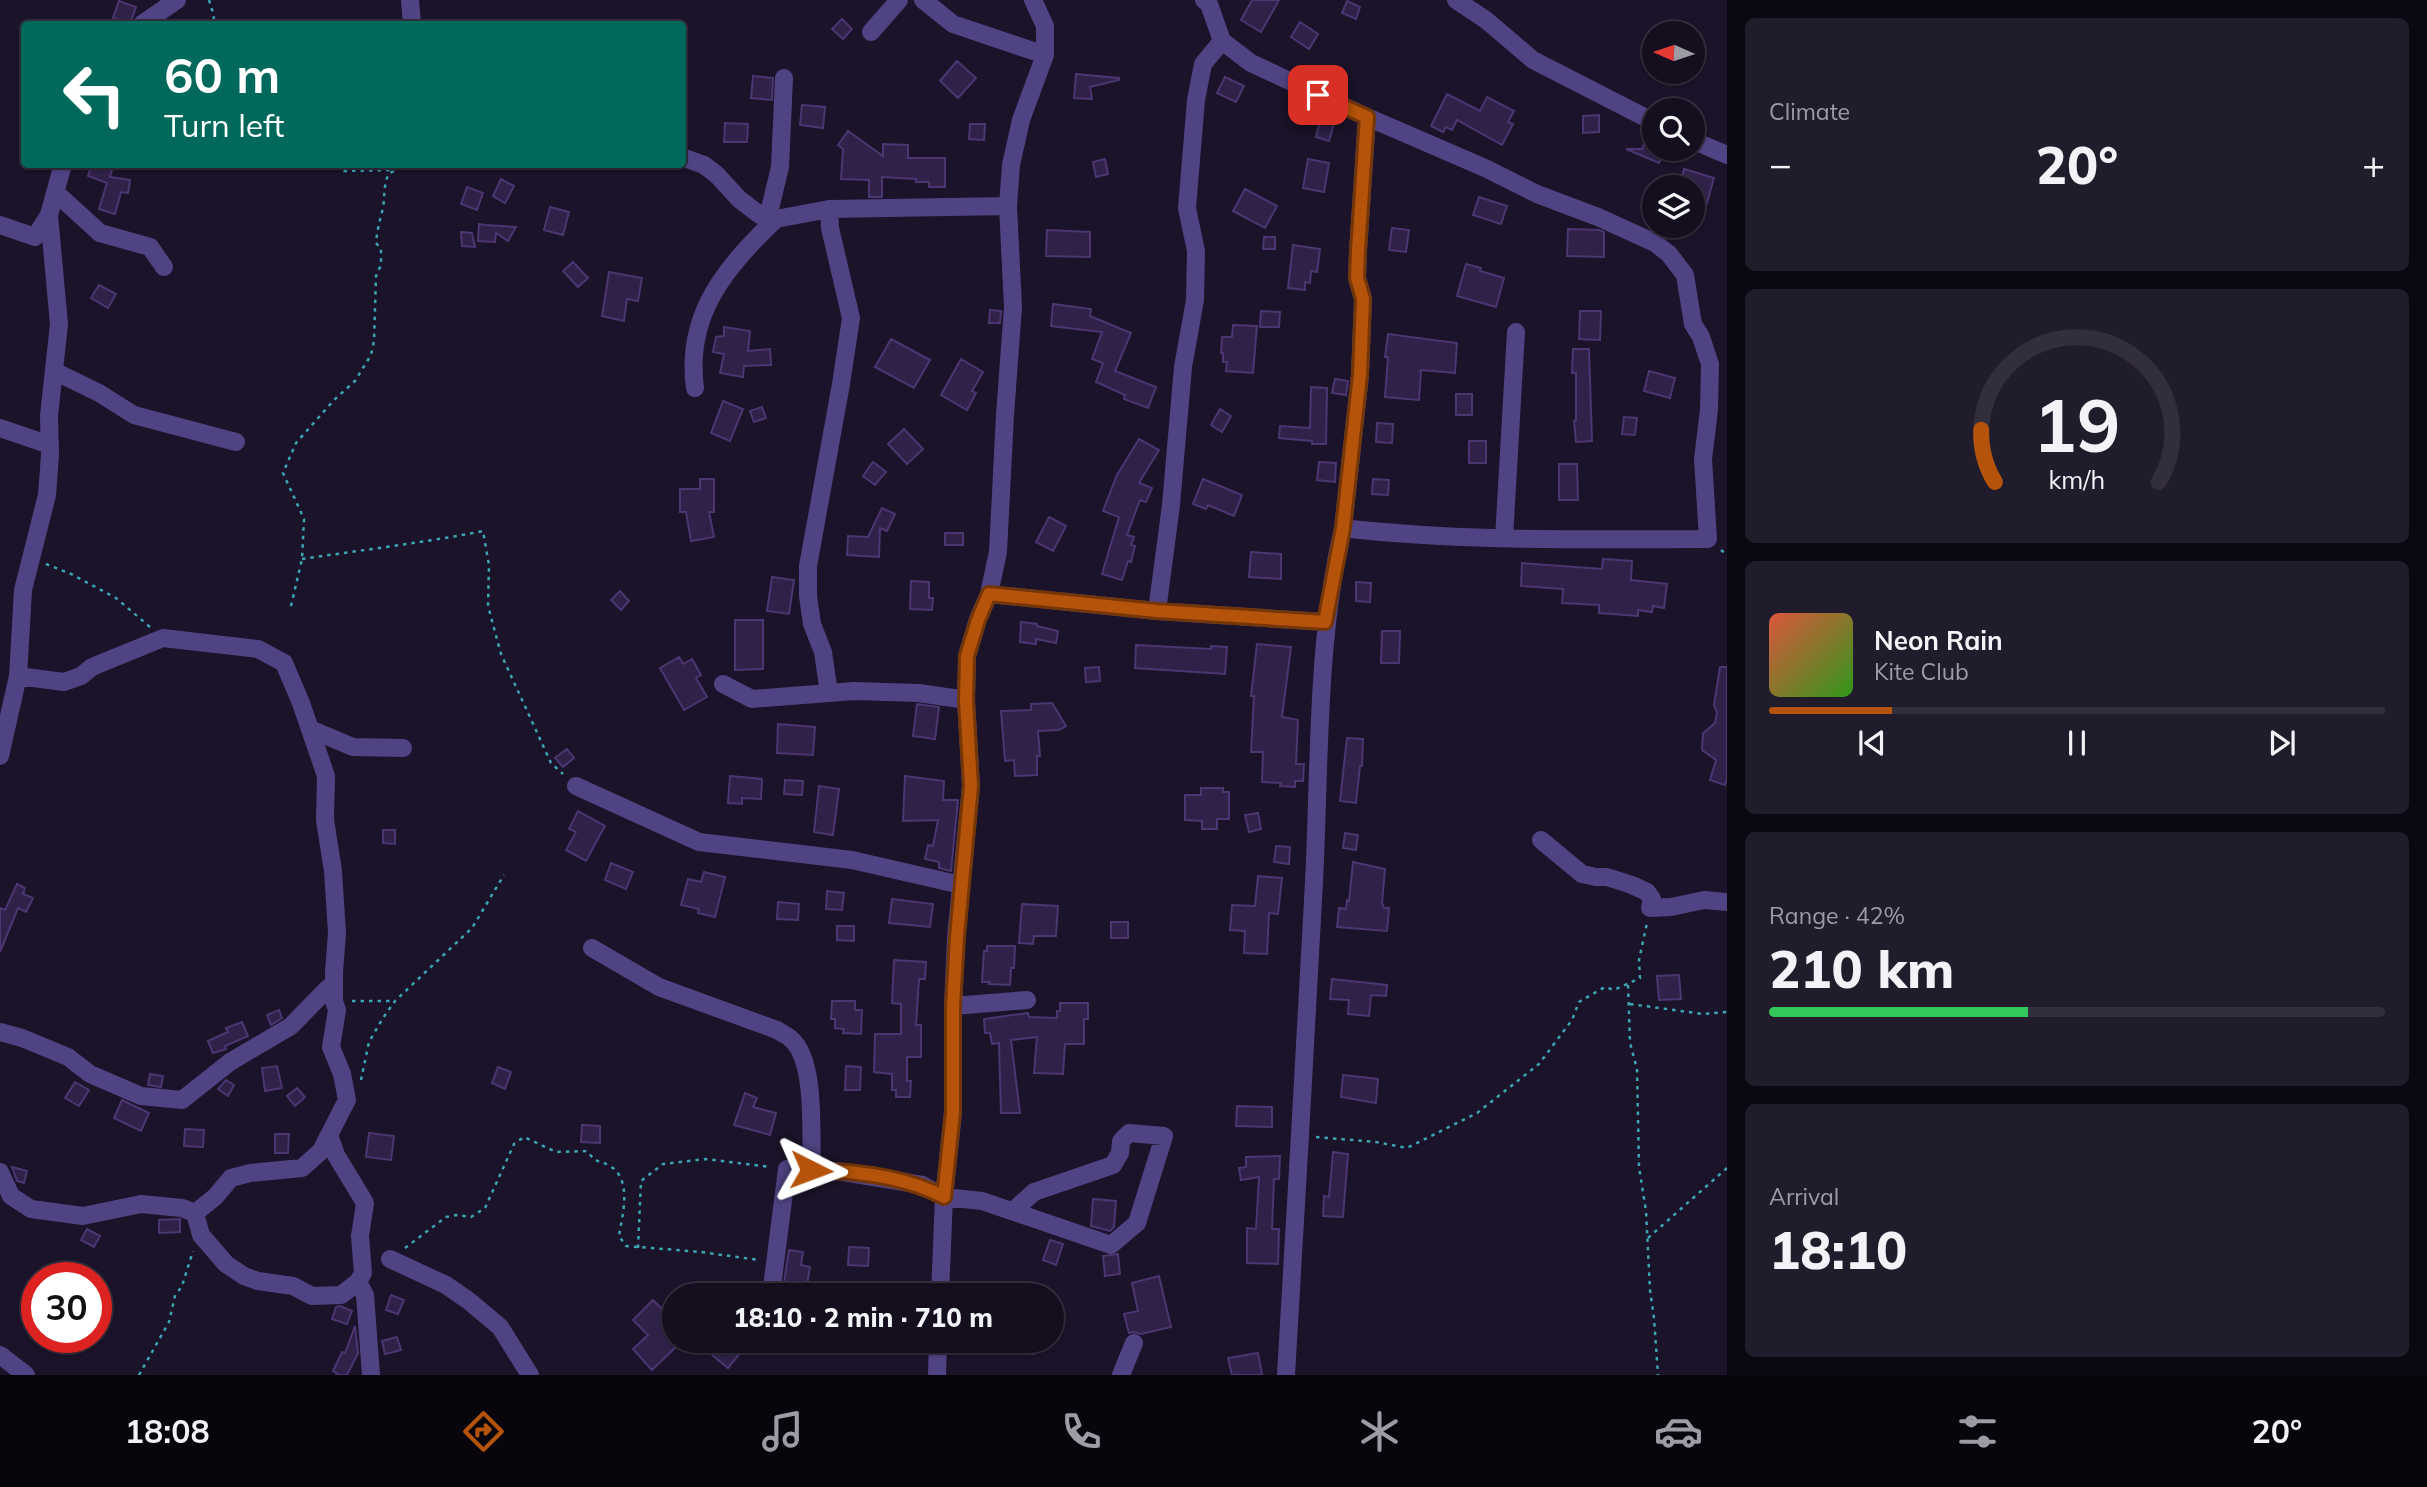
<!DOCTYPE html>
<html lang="en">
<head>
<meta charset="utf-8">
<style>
  body { margin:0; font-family:Mulish,sans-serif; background:#211c2c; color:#f1f3f6; height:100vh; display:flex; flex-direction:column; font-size:26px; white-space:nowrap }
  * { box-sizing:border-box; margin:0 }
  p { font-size:23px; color:#9d9ca4 }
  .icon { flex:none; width:38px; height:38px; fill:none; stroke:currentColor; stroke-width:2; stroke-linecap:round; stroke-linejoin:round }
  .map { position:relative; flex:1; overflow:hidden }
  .sheet { display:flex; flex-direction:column; gap:18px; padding:18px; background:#0b0811; width:700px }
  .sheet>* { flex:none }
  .guide { position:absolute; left:21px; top:21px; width:665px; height:147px; border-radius:7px; box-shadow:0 2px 5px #0004,0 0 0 2px #332e3d; background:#00695c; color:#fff; overflow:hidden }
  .needle { width:46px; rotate:273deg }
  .fabs { position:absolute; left:1642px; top:21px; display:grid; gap:14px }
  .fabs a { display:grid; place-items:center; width:63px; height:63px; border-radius:50%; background:#140e1f; box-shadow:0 2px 5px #0004,0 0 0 2px #332e3d; font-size:35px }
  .speed { position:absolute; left:21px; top:1262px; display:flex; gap:14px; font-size:35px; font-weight:700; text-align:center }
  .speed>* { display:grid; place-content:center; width:91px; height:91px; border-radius:50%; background:#140e1f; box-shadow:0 2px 5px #0004,0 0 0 2px #332e3d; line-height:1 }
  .speed .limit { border:10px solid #d22; background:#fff; color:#111 }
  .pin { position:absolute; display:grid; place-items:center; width:60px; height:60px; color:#fff; margin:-30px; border-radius:14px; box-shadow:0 4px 10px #0006 }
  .me { position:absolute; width:77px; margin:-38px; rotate:93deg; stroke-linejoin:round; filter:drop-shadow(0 0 5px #0008) }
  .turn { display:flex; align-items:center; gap:24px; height:147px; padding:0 28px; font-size:32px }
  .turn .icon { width:91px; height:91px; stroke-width:2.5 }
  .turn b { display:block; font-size:49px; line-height:60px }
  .big { font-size:52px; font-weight:800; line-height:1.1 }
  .sheet .card { flex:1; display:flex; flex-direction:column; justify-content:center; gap:10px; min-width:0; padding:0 24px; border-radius:10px; background:#211c2c }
  .sheet .dial { align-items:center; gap:0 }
  .dial svg { height:182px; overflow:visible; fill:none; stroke:#332e3d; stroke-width:7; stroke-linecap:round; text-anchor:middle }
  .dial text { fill:#f1f3f6; stroke:none }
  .song { display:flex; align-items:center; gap:21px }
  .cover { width:84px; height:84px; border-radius:10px; background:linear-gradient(135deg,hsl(10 70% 55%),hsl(110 70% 35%)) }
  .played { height:7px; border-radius:4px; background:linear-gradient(90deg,#b45309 20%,#332e3d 20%) }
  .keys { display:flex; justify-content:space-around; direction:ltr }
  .heat { display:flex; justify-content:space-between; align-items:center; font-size:38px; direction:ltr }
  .charge { height:10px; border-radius:5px; background:linear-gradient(90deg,#34c759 42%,#332e3d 0) }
  .trip { position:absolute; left:662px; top:1283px; width:402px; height:70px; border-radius:35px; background:#140e1f; box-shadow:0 2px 5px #0004,0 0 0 2px #332e3d; font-weight:800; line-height:70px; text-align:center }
  .tab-bar { display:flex; height:112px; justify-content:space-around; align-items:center; background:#08060c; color:#9d9ca4 }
  .tab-bar .icon { width:49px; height:49px }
  .tab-bar .selected { color:#b45309 }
  .tab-bar b { font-size:32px; color:#f1f3f6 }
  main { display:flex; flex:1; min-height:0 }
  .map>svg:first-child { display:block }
  .building { fill:#2f2148; stroke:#4b3671; stroke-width:2 }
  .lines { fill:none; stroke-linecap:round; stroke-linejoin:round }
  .path { stroke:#3da5b1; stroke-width:2.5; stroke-dasharray:3.5 5; stroke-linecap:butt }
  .minor { stroke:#504383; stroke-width:18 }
  .route-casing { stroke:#753606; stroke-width:18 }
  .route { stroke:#b45309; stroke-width:12 }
</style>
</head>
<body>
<main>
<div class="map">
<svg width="1727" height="1375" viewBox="0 0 1727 1375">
  <rect width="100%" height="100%" fill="#1a1329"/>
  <!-- building -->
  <path class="building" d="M1252,0H1279L1261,32L1241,20Z
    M119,1L136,7L130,24L113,18Z
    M1347,1L1360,7L1356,19L1342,13Z
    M842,19L852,29L843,39L832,29Z
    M1300,22L1318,34L1309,49L1291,37Z
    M957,61L976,78L958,98L940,81Z
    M1076,74L1119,78V80L1090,87L1092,99L1074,98Z
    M753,76L773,78L772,100L751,98Z
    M1225,77L1244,86L1236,102L1217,93Z
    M1447,94L1480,111L1487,97L1514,111L1508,122L1513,124L1502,145L1457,120L1452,130L1446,127L1443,132L1431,126Z
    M802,105L825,107L823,128L800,125Z
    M1599,115V132L1583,133V116Z
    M1320,121L1334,124L1329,141L1316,137Z
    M725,123L748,124L747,142H724Z
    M970,124H985L984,140L969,139Z
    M848,131L883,156V144L908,145V158H945V187H929V182H916V179L882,177V197H869V180L841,179L843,149L838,145Z
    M1649,132L1654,133V149H1665L1659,163L1626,149H1642Z
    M1105,159L1108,174L1096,177L1093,162Z
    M1308,159L1329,163L1324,192L1303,188Z
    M92,164L112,170L110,177L130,180L128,193L121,192L115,214L99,209L107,183L88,176Z
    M1684,169L1714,178L1702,220L1692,217V187H1679Z
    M501,179L514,186L505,203L493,196Z
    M467,187L483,193L477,210L461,204Z
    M1245,189L1277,206L1265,228L1233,211Z
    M1479,197L1507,206L1501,224L1473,215Z
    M550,207L569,212L563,235L544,230Z
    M479,224L485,225L516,227L508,241L496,233L495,242L478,241Z
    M1392,228L1409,230L1406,252L1389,250Z
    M1568,229L1599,230L1604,232V257L1567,256Z
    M1047,230L1090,232V257L1046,256Z
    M461,232L472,233L475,247L462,246Z
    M1264,237H1275V249H1263Z
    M1293,245L1320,249L1317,272L1311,271L1310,283L1305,282V290L1288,288Z
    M573,262L588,278L578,287L563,271Z
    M1466,264L1481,268L1480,271L1504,278L1496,307L1457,296Z
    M609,272L642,278L638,301L627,299L624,321L602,316Z
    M99,285L116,294L108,308L91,298Z
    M1053,304L1091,309L1090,316L1131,333L1115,371L1156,387L1148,408L1124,399L1125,395L1096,382L1103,363L1092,359L1102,332L1051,326Z
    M990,310L1001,311L1000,323H989Z
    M1261,311L1280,312L1279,327H1260Z
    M1580,311H1601L1600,340L1579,339Z
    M1233,325L1257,326L1253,373L1226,371L1227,362H1223V353H1221L1222,337H1232Z
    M724,327L750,331L748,351L770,349L771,365L744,366L743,377L720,373L724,354L713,352L716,337L724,336Z
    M1388,334L1457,343L1455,373L1421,370L1419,400L1385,397L1388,357H1385Z
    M891,339L930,360L914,388L875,367Z
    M1573,349H1589L1592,441L1576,442L1574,421H1576V373H1572Z
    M961,359L983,372L972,391L976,393L967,410L941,395Z
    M1649,371L1675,378L1670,398L1644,391Z
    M1335,379L1348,381L1346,395L1332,393Z
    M1311,387L1327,388L1326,444H1312V441L1279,438L1280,426L1310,428Z
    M1456,394H1472V415H1456Z
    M723,401L743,409L730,441L711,433Z
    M762,407L766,418L754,422L750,411Z
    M1220,409L1231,416L1222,432L1211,425Z
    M1624,417L1637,418L1635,435L1622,434Z
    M1377,423L1393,424L1392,443L1376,442Z
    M904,429L923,449L907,464L888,444Z
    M1139,439L1159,450L1139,483L1152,488L1146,502L1140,500L1127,535L1134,537L1131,545L1135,546L1131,562L1128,561L1122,580L1102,574L1119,517L1103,511L1117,475Z
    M1469,441H1486V463H1469Z
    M873,462L886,472L875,485L863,476Z
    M1319,462L1336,463L1335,482L1317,480Z
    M1559,464H1577L1578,500H1559Z
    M700,479H714V512H709L714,537L691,541L686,512H680V489H700Z
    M1203,479L1242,495L1234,516L1208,505L1206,509L1193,504Z
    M1373,479L1389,480L1388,495L1372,494Z
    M882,508L895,514L887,531L880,528L879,557L847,555L848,536L868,537Z
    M1049,517L1066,526L1053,551L1036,542Z
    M945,533H963V545H945Z
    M1251,552L1281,554V579L1249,577Z
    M1603,559L1632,561L1631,580L1667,584L1664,608L1653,606L1652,612L1638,610V616L1599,613V605L1562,603L1563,589L1521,586L1522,563L1602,569Z
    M772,577L794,580L789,614L767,611Z
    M911,581L929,582V598H933L932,610L910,609Z
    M1356,582L1371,583L1370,602L1356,601Z
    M620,591L629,601L621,610L611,600Z
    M735,620H763V669L735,670Z
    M1021,622L1037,624V626L1058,631L1056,643L1036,639V644L1020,642Z
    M1382,631H1400L1399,663H1381Z
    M1257,644L1291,647L1282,717L1298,720L1296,764H1304L1303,781H1295V787L1280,786L1281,783L1262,782L1263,752H1251L1254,696H1251Z
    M1136,645L1211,649V646L1227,647L1225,674L1135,668Z
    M679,657L683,664L692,659L701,675L696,678L707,697L684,710L660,668Z
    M1099,667L1100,681L1086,682L1085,668Z
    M1720,667H1727V779L1725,785L1710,780L1716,760L1702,750L1703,733L1715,723L1717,713L1714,705Z
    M1052,703L1066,726L1059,730L1038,731L1040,756H1037V775L1015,776L1014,760L1005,761L1001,711L1031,710V704Z
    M917,704L939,707L935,739L913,736Z
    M778,724L815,727L813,755L777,753Z
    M1347,738L1363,739L1362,766H1360L1356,803L1340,801Z
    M567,749L574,758L563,767L555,758Z
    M730,776L762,779L761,799L742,798V804L728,803Z
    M905,776L944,781L943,800H958L951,871L939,868V862L925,859L928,845L933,846L938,820L903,821Z
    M785,780L803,781L802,795L784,794Z
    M819,786L839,789L833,835L814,832Z
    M1201,788H1223V792H1229V819H1217V829H1202V821L1185,820V795H1201Z
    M578,811L605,826L586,861L566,850L576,832L569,829Z
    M1258,813L1261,829L1249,832L1245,815Z
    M383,830H395V844L383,843Z
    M1345,833L1358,835L1356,850L1343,848Z
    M1276,846L1290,847L1289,864L1274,862Z
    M1353,862L1385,869L1382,903L1384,908H1389L1387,931L1337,927L1339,908L1346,909L1347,900L1349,901Z
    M611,863L633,872L626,889L605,880Z
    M704,872L725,877L715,917L698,913L699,909L681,905L688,879L701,882Z
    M1258,876L1282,878L1278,914L1269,913L1267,954L1244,953L1245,931L1230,930L1232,905L1255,906Z
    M17,884L25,888L23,894L33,898L26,912L18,908L0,952V908L5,910Z
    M827,891L844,893L842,910L826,909Z
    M892,899L933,904L930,927L889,923Z
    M778,902L799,904L798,920L777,919Z
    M1022,904L1058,906L1056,936H1034L1033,944L1019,943Z
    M1111,922H1128V938H1111Z
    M837,926H854V941L837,940Z
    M987,946H1015L1014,968H1011L1010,985L989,984L990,982H982L984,951H987Z
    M894,960L926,962L925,979H919L916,1025H921V1057H907V1081H911L910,1097H896V1090H892V1074L874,1072L875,1034H901V1004L892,1003Z
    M1679,975L1681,999L1659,1000L1657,976Z
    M1332,979L1387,985L1386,996L1371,995L1369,1016L1348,1014L1349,1000L1330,999Z
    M832,1001H855V1010H862L861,1034L843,1033L844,1029L835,1028V1019H831Z
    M1060,1003H1088V1019H1084V1044H1065L1063,1074L1034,1073L1037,1037L1011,1040L1020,1113H1001L999,1043L992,1044L990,1033H985L984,1019L1028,1013L1029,1017L1057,1018V1011H1060Z
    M279,1010L282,1018L271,1025L267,1015Z
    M242,1022L248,1036L225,1046L226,1049L213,1053L208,1041L228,1032L226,1028Z
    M277,1066L282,1088L265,1091L262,1068Z
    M846,1066L861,1067L860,1090H845Z
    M498,1067L511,1072L505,1089L492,1083Z
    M150,1074L163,1076L161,1087L148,1085Z
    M1343,1075L1378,1079L1376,1103L1341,1097Z
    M226,1080L234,1085L228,1096L218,1089Z
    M75,1082L89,1090L79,1106L65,1098Z
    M297,1088L305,1097L295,1106L287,1096Z
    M745,1093L757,1098L753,1107L776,1113L770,1135L734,1125Z
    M122,1100L149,1113L141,1131L114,1118Z
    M1237,1106L1272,1107V1127L1236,1126Z
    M582,1125L600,1126V1143L581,1142Z
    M185,1129L204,1130L203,1147L184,1146Z
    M369,1133L394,1136L391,1160L366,1157Z
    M275,1134H289L288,1153H275Z
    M1333,1152L1348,1154L1343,1217L1323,1216L1324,1196L1329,1197Z
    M1280,1156L1279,1179H1274L1272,1229H1279L1278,1264L1247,1263V1228L1256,1229L1259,1177L1241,1180L1239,1168L1246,1167V1157Z
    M12,1167L27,1171L24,1183L17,1181Z
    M1093,1199L1116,1201L1114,1227L1110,1231L1091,1226Z
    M180,1219V1232L159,1233V1220Z
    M87,1229L100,1236L94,1247L81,1240Z
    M1050,1240L1063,1244L1056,1265L1043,1260Z
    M849,1247L869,1248L868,1266L848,1265Z
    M789,1250L803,1252L801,1265L810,1267L807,1285L804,1284L803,1293L794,1291V1295H782Z
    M1118,1254L1120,1274L1105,1276L1103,1256Z
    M1159,1276L1171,1327L1141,1334L1133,1332L1129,1333L1124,1314L1138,1311L1132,1283Z
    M391,1295L404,1300L398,1314L386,1310Z
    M653,1300L674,1321V1340H683L652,1370L633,1349L648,1335L633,1320Z
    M340,1306L352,1311L347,1324L332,1319L336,1307Z
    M355,1326L358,1353L347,1375H336L337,1373L333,1371L342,1352L345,1353Z
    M397,1337L401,1350L385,1354L382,1341Z
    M694,1340H737L745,1347L728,1368Z
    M1258,1353L1262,1375H1232L1228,1358Z"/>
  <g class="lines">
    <!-- path -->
    <path class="path" d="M209,0L214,16L213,24
      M328,164L344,171L395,170
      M1721,550L1727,555
      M302,559C362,550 423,543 483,531L489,565L488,606L501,654L551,763L563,774
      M46,564L71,574L116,598L150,627
      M291,606L302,559L304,519L283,473L296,443L334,400L355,381L371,355L374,341L376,276L381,265V249L376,243C377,230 380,220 383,208C385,196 383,186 389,173L398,170
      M1628,985L1630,1043L1637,1069L1639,1167L1646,1211L1650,1290L1654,1318L1658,1375
      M352,1001H394
      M1630,1004L1703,1014L1727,1012
      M361,1080L369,1042L383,1018L395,1001L472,928L504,875
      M1316,1137L1376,1142L1407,1148L1477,1113L1539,1064L1572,1020L1579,1002L1605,987L1614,990L1640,978L1639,960L1647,923
      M1648,1238L1727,1168
      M405,1248L446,1217L456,1215L471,1217L485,1208L514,1144L524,1137L556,1152L587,1151C598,1165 598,1159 610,1166C633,1180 622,1216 619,1236L626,1246L701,1252L759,1260
      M638,1248L641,1181L663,1164L706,1159L770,1167
      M139,1375L169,1322L175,1296L182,1286L193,1251"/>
    <!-- minor -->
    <path class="minor" d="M410,0L412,24
      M923,0L953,24L1045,55
      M1204,0L1209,4L1222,41L1203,64L1196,100L1187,208L1196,251L1195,300L1183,367L1171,505L1157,611L1325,622
      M1456,0L1486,20L1533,60L1654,122
      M142,24L177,0
      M871,32L899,0
      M1222,41L1251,63L1367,117L1358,251L1357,278L1363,299L1360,375L1343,528
      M1692,140L1727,155
      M682,157L704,165L717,175L739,199L760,215L776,219L829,209L1008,206
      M55,192L100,233L150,247L164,267
      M768,217L780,167L784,78
      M0,225L35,237L49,215
      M54,371L99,393L134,415L236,442
      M695,388C685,314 726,267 776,219
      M0,428L50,445
      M1504,538L1516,332
      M989,594L1157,611
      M18,676L64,682L81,676L92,667L109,660L163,638L258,649L284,663L301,703L326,776L325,820L333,871L337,933L334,972V1001L337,1010L331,1047L342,1074L347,1100L329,1135L336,1155L365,1203L360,1236L363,1273L358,1282L365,1295L371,1375
      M723,684L752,699L854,691L919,693L966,700
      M829,693L823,652L812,624L808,596V566L841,384L851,318L830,228L829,209
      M310,729L353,747L403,748
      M0,756L18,676L23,590L47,495L50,455L49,416L59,324L49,215L63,164
      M576,786L699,842L852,860L961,885
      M1541,840L1582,874L1596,877H1607L1632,885L1647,892L1652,899L1650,908L1671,907L1704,900L1727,902
      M592,948L659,987L777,1030C781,1033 787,1035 791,1039C817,1061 810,1137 812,1170
      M953,1006L1027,1000
      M0,1032L22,1038L68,1057L90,1074L141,1096L182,1100L230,1062L291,1026L328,988L334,987
      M0,1172L11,1196L31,1209L83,1216L141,1204L182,1208L195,1213L201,1235L226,1264L244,1276L258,1281L293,1286L312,1296L341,1295L358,1282
      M195,1213L215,1197L231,1178L250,1173L302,1168L321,1151L329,1135
      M390,1259L446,1285L469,1301L500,1327L530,1375
      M771,1295L787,1169L837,1171L922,1185L944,1197L982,1201L1111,1245L1137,1223L1164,1136L1129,1133L1121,1141L1120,1153L1113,1165L1034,1192L1013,1211
      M940,1295L944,1197L953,1112V1006L956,937L971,786L966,700L967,656L978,619L989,594L998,552L1005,415L1013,307L1008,206L1011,165L1021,120L1045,55V26L1033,0
      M1024,1340L1032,1346
      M757,1342L758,1340
      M0,1355L26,1375
      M937,1375L938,1340
      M1121,1375L1134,1343
      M1286,1375C1295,1211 1306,1046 1314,882C1320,764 1316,643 1343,528C1464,542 1586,539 1708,539L1703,459L1709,410L1710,364L1701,337L1693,324L1685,275L1669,254L1655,243L1598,217L1537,194L1485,168L1367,117"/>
  </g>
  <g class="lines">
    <defs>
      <path id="route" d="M811,1170C855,1171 905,1176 944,1197L953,1112V1006L957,937L971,786L966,700L967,656L978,620L989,594L1157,611L1325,622L1343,528L1360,375L1363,299L1357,278L1358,251L1367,117L1318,95"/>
    </defs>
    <!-- route casing -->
    <use href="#route" class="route-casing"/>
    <!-- route -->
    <use href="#route" class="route"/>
  </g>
</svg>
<div class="fabs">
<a><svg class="needle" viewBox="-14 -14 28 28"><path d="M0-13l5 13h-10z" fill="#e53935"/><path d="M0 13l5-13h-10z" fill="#9d9ca4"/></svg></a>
<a><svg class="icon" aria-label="search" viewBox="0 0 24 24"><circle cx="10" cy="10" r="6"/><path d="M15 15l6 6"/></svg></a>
<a><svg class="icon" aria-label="layers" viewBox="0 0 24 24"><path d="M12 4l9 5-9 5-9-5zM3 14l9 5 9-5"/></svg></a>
</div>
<div class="speed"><div class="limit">30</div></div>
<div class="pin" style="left:1318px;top:95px;background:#d93025"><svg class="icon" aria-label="arrive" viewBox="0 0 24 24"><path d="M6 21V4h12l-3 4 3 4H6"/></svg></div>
<svg class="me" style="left:811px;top:1170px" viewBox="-20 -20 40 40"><path d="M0-17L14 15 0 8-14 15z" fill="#b45309" stroke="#fff" stroke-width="4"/></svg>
<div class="trip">18:10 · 2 min · 710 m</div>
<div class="guide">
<div class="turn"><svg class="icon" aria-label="left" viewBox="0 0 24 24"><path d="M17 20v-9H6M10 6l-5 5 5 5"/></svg><div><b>60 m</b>Turn left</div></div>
</div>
</div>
<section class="sheet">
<div class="card"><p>Climate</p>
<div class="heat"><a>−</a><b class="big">20°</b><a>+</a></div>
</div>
<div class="card dial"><svg viewBox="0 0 100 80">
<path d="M14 69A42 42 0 1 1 86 69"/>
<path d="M14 69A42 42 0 0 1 8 46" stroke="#b45309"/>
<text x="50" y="56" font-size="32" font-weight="700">19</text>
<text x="50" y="72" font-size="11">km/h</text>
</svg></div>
<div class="card">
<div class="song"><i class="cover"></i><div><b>Neon Rain</b><p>Kite Club</p></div></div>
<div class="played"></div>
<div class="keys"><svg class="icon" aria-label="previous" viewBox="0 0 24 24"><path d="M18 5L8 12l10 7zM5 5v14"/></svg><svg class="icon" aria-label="pause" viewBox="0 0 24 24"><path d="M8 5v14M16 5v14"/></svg><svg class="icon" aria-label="next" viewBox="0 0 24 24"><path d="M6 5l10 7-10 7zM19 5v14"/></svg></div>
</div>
<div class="card"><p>Range · 42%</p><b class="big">210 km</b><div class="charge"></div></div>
<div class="card"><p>Arrival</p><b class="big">18:10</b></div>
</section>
</main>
<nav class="tab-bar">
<b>18:08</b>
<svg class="icon selected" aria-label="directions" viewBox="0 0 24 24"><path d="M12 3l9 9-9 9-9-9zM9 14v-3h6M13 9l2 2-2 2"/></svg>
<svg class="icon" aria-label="music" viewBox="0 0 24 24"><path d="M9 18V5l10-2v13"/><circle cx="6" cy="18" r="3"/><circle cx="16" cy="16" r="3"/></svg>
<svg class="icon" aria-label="phone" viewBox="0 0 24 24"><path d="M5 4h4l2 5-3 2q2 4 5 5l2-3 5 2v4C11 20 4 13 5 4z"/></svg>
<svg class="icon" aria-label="climate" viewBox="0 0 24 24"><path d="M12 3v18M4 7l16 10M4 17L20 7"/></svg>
<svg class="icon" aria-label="car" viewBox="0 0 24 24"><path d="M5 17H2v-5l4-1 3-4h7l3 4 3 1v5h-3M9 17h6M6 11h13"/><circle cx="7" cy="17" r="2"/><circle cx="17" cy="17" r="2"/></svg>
<svg class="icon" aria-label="filters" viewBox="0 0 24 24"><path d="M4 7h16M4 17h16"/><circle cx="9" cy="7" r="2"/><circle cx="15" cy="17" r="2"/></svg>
<b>20°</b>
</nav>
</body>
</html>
